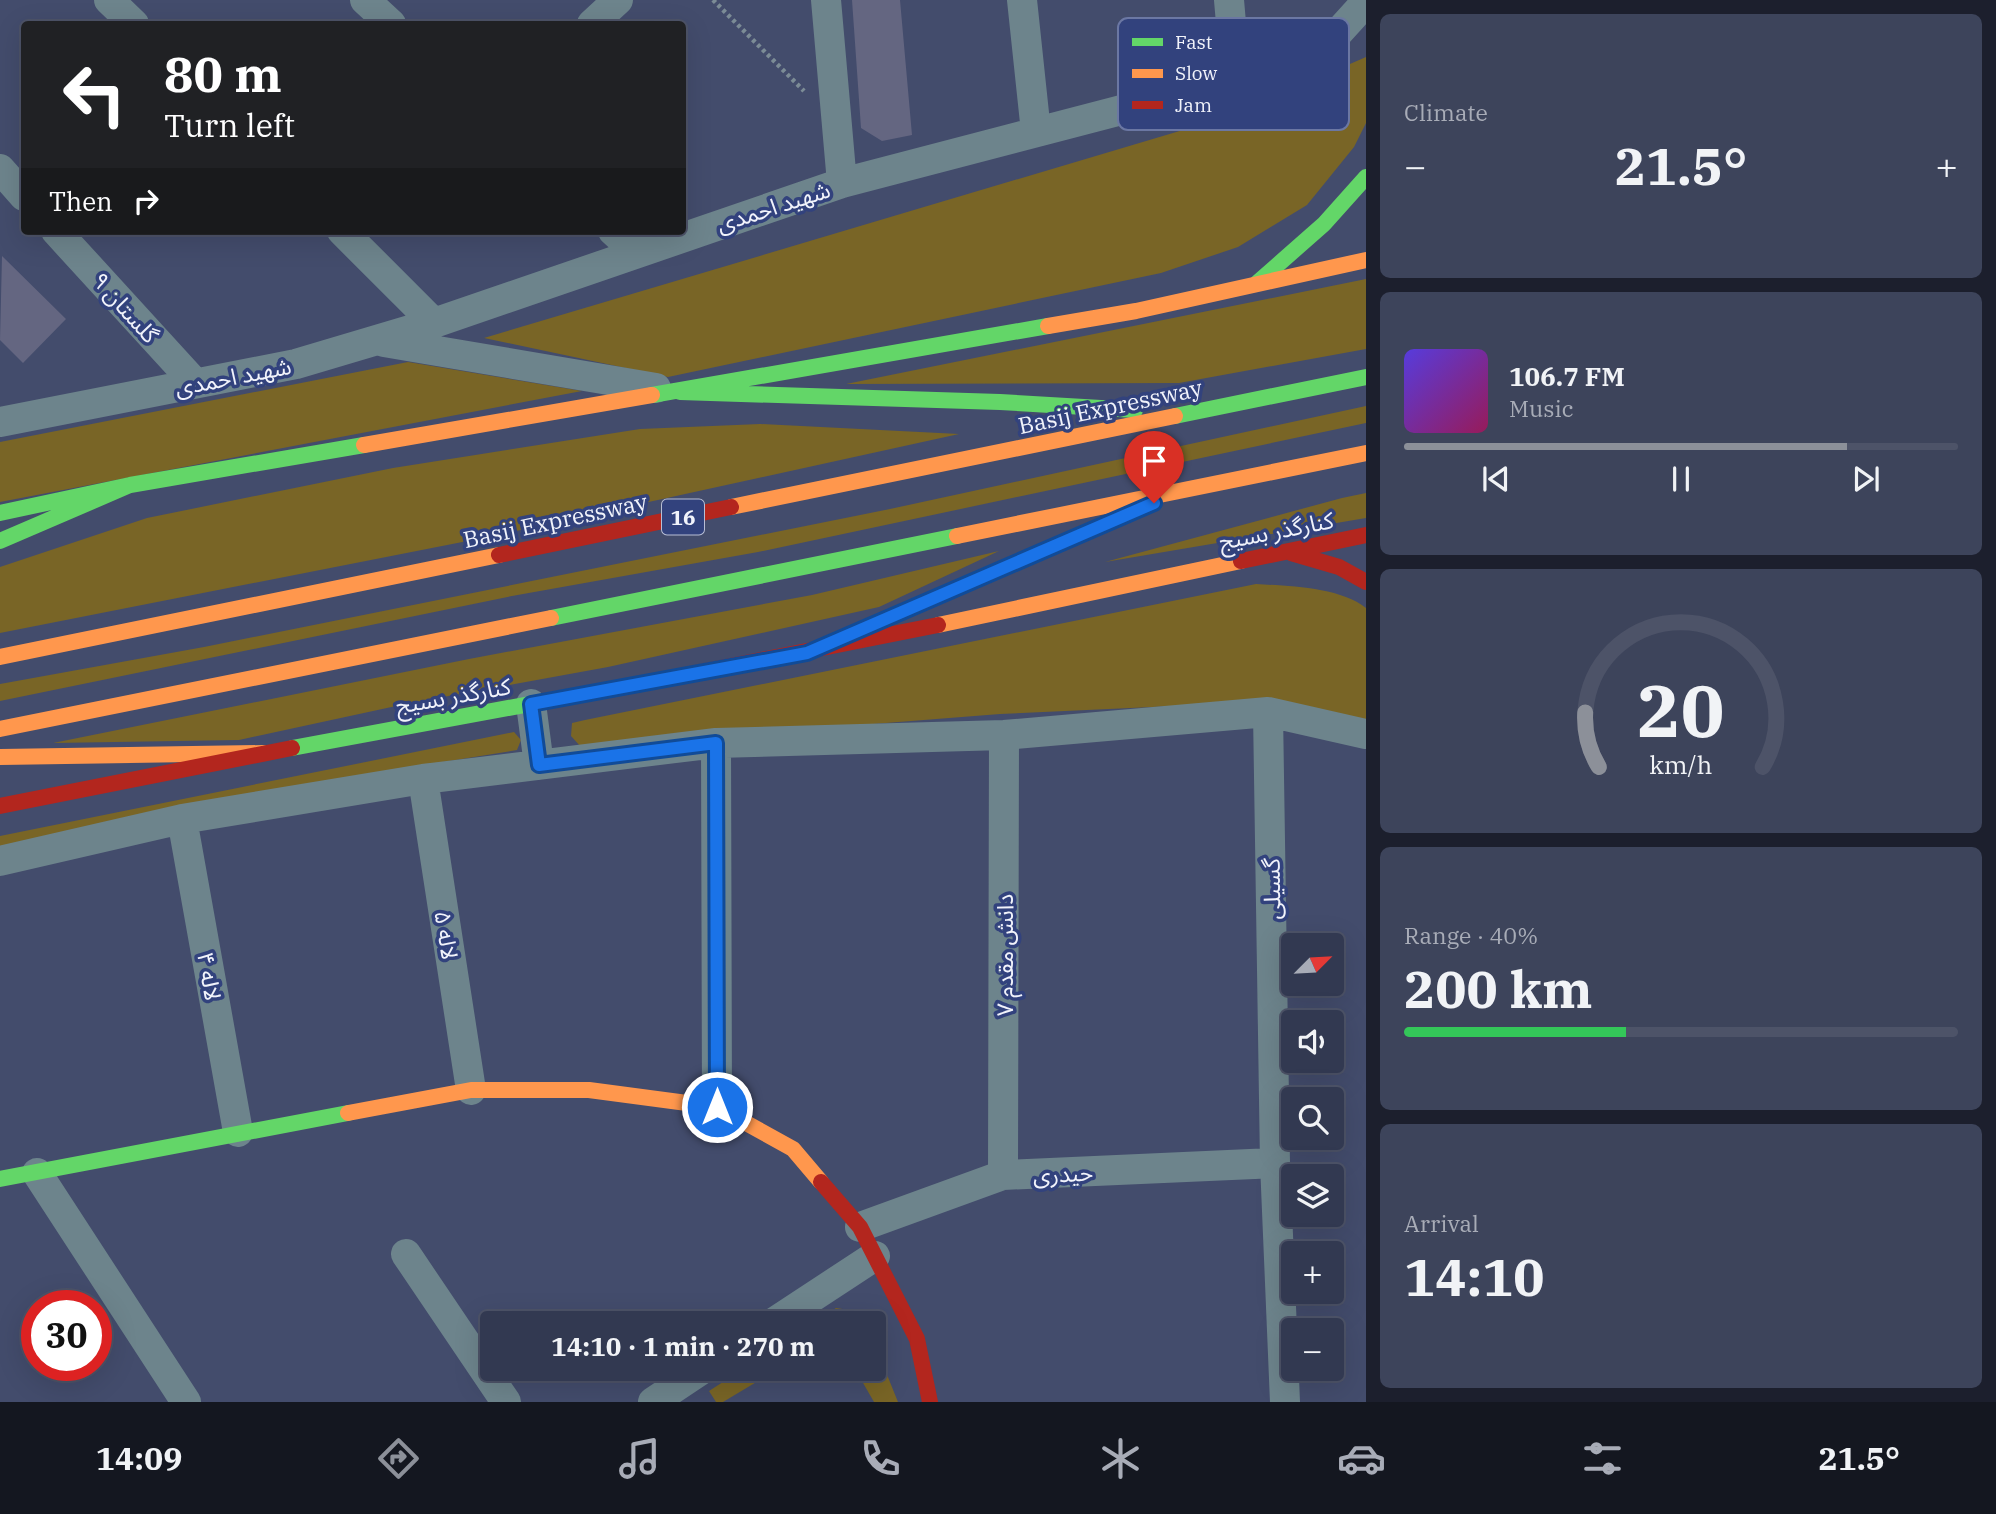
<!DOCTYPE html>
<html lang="en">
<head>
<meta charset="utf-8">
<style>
  body { margin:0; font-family:"IBM Plex Serif","Noto Sans Arabic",serif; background:#3d445b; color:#f1f3f6; height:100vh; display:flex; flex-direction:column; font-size:26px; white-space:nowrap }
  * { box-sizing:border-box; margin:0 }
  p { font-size:23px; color:#a8acb7 }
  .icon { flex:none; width:38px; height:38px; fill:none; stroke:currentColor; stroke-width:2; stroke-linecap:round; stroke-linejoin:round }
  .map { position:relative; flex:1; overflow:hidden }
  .drawer { display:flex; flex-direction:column; gap:14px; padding:14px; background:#1c1f2d; width:630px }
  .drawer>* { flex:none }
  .guide { position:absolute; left:21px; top:21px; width:665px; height:214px; border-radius:7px; box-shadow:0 7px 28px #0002,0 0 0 2px #4d5368; background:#202124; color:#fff; overflow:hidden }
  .needle { width:46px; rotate:66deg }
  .controls { position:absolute; left:1281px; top:933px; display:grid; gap:14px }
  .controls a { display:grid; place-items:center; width:63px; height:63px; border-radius:7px; background:#323951; box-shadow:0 7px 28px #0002,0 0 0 2px #4d5368; font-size:35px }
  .speed { position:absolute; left:21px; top:1290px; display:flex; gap:14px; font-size:35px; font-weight:700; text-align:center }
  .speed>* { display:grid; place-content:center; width:91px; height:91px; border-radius:50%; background:#323951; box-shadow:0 7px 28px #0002,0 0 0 2px #4d5368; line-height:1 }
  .speed .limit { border:10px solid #d22; background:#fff; color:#111 }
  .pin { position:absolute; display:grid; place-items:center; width:60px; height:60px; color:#fff; margin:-72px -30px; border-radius:50% 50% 50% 0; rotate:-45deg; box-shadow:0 0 7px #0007 }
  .pin .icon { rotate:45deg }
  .me { position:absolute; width:77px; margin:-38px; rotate:0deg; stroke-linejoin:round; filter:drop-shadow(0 0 5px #0008) }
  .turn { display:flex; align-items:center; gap:24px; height:147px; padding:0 28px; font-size:32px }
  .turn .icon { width:91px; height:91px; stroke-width:2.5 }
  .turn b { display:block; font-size:49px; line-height:60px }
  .then { display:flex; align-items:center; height:66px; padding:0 28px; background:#0003; gap:14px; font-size:26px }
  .big { font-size:52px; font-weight:700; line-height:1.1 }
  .drawer .card { flex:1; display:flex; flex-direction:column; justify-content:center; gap:10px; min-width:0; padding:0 24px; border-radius:10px; background:#3d445b }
  .drawer .dial { align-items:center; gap:0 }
  .dial svg { height:182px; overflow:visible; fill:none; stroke:#4d5368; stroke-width:7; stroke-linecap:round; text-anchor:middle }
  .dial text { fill:#f1f3f6; stroke:none }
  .song { display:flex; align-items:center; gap:21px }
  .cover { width:84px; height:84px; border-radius:10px; background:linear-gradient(135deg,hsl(250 70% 55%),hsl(330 70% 35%)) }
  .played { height:7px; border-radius:4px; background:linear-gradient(90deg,#8c9099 80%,#4d5368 80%) }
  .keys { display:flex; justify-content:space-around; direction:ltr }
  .heat { display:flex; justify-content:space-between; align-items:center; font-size:38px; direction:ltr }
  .charge { height:10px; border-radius:5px; background:linear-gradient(90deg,#34c759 40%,#4d5368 0) }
  .trip { position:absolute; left:480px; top:1311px; width:406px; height:70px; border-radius:7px; background:#323951; box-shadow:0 7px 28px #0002,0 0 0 2px #4d5368; font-weight:700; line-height:70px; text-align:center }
  .tabs { display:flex; height:112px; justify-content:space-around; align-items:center; background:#141720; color:#a8acb7 }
  .tabs .icon { width:49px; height:49px }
  .tabs .selected { color:#8c9099 }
  .tabs b { font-size:32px; color:#f1f3f6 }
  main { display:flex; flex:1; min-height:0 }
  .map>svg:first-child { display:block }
  .green { fill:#796526 }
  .building { fill:#646681 }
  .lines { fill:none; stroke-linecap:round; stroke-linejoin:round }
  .path { stroke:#7c8c96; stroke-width:4.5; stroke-dasharray:3.5 3.5; stroke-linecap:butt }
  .street { stroke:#6d848c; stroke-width:30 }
  .fast { stroke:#63d668; stroke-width:16 }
  .slow { stroke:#ff974d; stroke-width:16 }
  .jam { stroke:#b3261e; stroke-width:16 }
  .route-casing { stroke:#114b97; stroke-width:18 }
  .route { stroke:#1a73e8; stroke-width:12 }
  .labels { text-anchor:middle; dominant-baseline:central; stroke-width:7; stroke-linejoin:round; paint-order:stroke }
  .shield { fill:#32427d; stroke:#b8bed5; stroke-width:2 }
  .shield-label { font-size:21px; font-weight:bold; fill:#f1f3fb }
  .street-label { font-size:23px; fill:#f1f3fb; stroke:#32427d }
  .key { fill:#32427d; stroke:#6b77a3; stroke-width:2 }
  .key-label { font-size:19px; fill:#f1f3fb }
</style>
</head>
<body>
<main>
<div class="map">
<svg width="1366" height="1402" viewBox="0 0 1366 1402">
  <rect width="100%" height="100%" fill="#434c6c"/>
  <!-- green -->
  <path class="green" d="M1366,57V123L1354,147L1307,205L1238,247L1161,273L668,377L484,338L1230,116Z
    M1366,279V349L1179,383L846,384Z
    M408,362L582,391L0,502V442Z
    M1366,406V423L758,552L512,596L0,701V684L204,647L890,509Z
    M760,424L959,434L498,535L0,633V567L147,518L393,468L640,429Z
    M1366,493V518L1105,562L1342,498Z
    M999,551L879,607L608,667L410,703L239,740L53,743L469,659L812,595Z
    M1256,584C1288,586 1340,587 1366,608V725L1196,705L1000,714L581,747L571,736L572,723L585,720Z
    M514,732L521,740L517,750L203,801L0,851V836Z
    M836,1308L862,1312L866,1323H813Z
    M873,1340L898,1402H874L855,1369L873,1368Z
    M743,1369H778L723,1402H716L709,1391Z"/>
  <!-- building -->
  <path class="building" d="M852,0H900L912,135L882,141L861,128Z
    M2,256L66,319L23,363L0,340Z"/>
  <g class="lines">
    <!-- path -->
    <path class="path" d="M713,0L804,91"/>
    <!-- street -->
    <path class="street" d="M109,0L134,24
      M365,0L391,24
      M826,0L842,183
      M1022,0L1036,132
      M1229,0L1236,81
      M592,24L618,0
      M0,169L24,196
      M56,231L195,383
      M342,231L434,323
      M613,231L636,252
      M384,342L656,388
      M0,422L296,364L434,323L842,183L1290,66L1327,45L1366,2
      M531,704L539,765
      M1268,712L1275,1163L1285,1402
      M716,743L717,1107
      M423,779L471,1090
      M182,819L238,1132
      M0,861L182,819L423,779L716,743L1004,735L1268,712L1366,734
      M37,1173L186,1402
      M1003,1175L1004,735
      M860,1227L1003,1175L1275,1163
      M406,1254L506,1402
      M773,1323L875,1256
      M653,1402L704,1368"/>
    <!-- fast -->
    <path class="fast" d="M1257,283L1324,224L1366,177
      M680,392L1000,402L1135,410
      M652,395L1048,326
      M1175,416L1366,377
      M0,513L130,485L364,445
      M0,541L130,485
      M551,618L957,536
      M807,653L1110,522
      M292,748L681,676
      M0,1179L348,1113"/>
    <!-- slow -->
    <path class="slow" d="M1048,326L1136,311L1366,260
      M364,445L652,395
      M731,507L1175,416
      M957,536L1366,453
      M938,625L1241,561
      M0,657L499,555
      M0,729L551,618
      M0,757L263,753
      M348,1113L471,1090H589L717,1107L793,1149L821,1182"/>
    <!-- jam -->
    <path class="jam" d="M1291,553L1339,567L1366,582
      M499,555L731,507
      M1241,561L1366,535
      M681,676L938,625
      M0,806L292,748
      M821,1182L860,1227L917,1339L930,1402"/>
  </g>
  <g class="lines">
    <defs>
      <path id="route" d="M717,1107L716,743L539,765L531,704L807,653L1154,503"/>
    </defs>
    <!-- route casing -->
    <use href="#route" class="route-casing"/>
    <!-- route -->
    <use href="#route" class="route"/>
  </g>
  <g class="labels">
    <!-- shield labels -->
    <rect class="shield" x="662" y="499.5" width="42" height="35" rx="5"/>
    <g class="shield-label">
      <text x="683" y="517">16</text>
    </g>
    <!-- street labels -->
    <g class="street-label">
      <text transform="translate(773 206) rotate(-18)">شهید احمدی</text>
      <text transform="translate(126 307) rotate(48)">گلستان ۹</text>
      <text transform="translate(233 376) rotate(-11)">شهید احمدی</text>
      <text transform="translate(1110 406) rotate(-12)">Basij Expressway</text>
      <text transform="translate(555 520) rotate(-12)">Basij Expressway</text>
      <text transform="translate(1276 530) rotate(-11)">کنارگذر بسیج</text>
      <text transform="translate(453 695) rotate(-10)">کنارگذر بسیج</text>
      <text transform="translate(1271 889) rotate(-91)">گسیلی</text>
      <text transform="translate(447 935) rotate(81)">لاله ۵</text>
      <text transform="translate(1004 955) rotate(-90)">دانش مقدم ۷</text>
      <text transform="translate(210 976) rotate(80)">لاله ۴</text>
      <text transform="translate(1063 1173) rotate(-3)">حیدری</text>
    </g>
  </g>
  <!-- legend -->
  <rect x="1118" y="18" width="231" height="112" rx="10" class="key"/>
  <rect x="1132" y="38" width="31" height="8" fill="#63d668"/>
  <rect x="1132" y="69" width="31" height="9" fill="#ff974d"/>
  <rect x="1132" y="101" width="31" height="8" fill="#b3261e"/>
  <g class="key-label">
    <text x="1175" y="49">Fast</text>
    <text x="1175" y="80">Slow</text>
    <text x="1175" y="112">Jam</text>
  </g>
</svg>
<div class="controls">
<a><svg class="needle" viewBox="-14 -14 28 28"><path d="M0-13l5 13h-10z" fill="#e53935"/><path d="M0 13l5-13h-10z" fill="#a8acb7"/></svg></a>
<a><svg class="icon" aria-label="sound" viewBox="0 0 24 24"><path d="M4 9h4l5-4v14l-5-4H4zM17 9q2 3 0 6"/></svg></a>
<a><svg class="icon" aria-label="search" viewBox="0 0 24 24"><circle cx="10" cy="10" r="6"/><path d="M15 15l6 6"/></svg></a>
<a><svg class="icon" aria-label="layers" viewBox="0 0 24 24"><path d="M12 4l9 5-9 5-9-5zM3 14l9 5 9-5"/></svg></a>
<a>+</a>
<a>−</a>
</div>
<div class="speed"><div class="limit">30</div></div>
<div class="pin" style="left:1154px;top:503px;background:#d93025"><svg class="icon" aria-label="arrive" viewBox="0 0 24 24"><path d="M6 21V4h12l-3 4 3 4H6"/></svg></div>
<svg class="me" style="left:717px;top:1107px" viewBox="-20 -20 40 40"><circle r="17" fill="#1a73e8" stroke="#fff" stroke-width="3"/><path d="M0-11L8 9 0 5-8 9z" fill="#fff"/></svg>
<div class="trip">14:10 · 1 min · 270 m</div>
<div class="guide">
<div class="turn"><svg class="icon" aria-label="left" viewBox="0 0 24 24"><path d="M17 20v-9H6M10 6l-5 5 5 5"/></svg><div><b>80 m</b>Turn left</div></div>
<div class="then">Then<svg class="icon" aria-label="right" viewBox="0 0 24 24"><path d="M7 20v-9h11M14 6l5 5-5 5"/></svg></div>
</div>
</div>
<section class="drawer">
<div class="card"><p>Climate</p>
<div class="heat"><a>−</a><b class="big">21.5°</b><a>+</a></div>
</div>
<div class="card">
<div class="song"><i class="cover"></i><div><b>106.7 FM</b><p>Music</p></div></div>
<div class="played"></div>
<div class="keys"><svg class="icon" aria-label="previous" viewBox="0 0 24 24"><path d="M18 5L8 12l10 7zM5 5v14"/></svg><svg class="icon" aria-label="pause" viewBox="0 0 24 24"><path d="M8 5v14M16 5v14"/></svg><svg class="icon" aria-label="next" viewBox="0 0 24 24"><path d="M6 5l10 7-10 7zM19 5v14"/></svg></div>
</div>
<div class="card dial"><svg viewBox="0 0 100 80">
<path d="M14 69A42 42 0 1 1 86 69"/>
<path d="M14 69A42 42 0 0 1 8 45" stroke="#8c9099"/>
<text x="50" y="56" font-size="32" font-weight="700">20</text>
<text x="50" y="72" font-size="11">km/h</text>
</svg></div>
<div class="card"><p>Range · 40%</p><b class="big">200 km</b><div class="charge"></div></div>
<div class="card"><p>Arrival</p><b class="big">14:10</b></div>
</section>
</main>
<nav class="tabs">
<b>14:09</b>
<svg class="icon selected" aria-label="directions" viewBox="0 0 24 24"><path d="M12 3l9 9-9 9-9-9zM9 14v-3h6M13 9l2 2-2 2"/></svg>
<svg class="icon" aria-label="music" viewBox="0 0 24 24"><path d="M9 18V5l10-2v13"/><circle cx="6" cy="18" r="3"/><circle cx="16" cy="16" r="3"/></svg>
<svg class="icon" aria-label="phone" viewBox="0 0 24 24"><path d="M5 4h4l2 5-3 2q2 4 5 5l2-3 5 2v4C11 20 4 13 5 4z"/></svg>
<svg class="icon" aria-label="climate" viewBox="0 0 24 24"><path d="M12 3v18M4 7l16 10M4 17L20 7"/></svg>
<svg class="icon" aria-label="car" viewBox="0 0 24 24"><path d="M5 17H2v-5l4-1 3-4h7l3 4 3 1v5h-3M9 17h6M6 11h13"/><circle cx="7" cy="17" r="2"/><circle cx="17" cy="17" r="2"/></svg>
<svg class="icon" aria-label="filters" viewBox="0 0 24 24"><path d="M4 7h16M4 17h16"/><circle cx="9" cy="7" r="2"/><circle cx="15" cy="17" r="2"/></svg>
<b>21.5°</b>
</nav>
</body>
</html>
